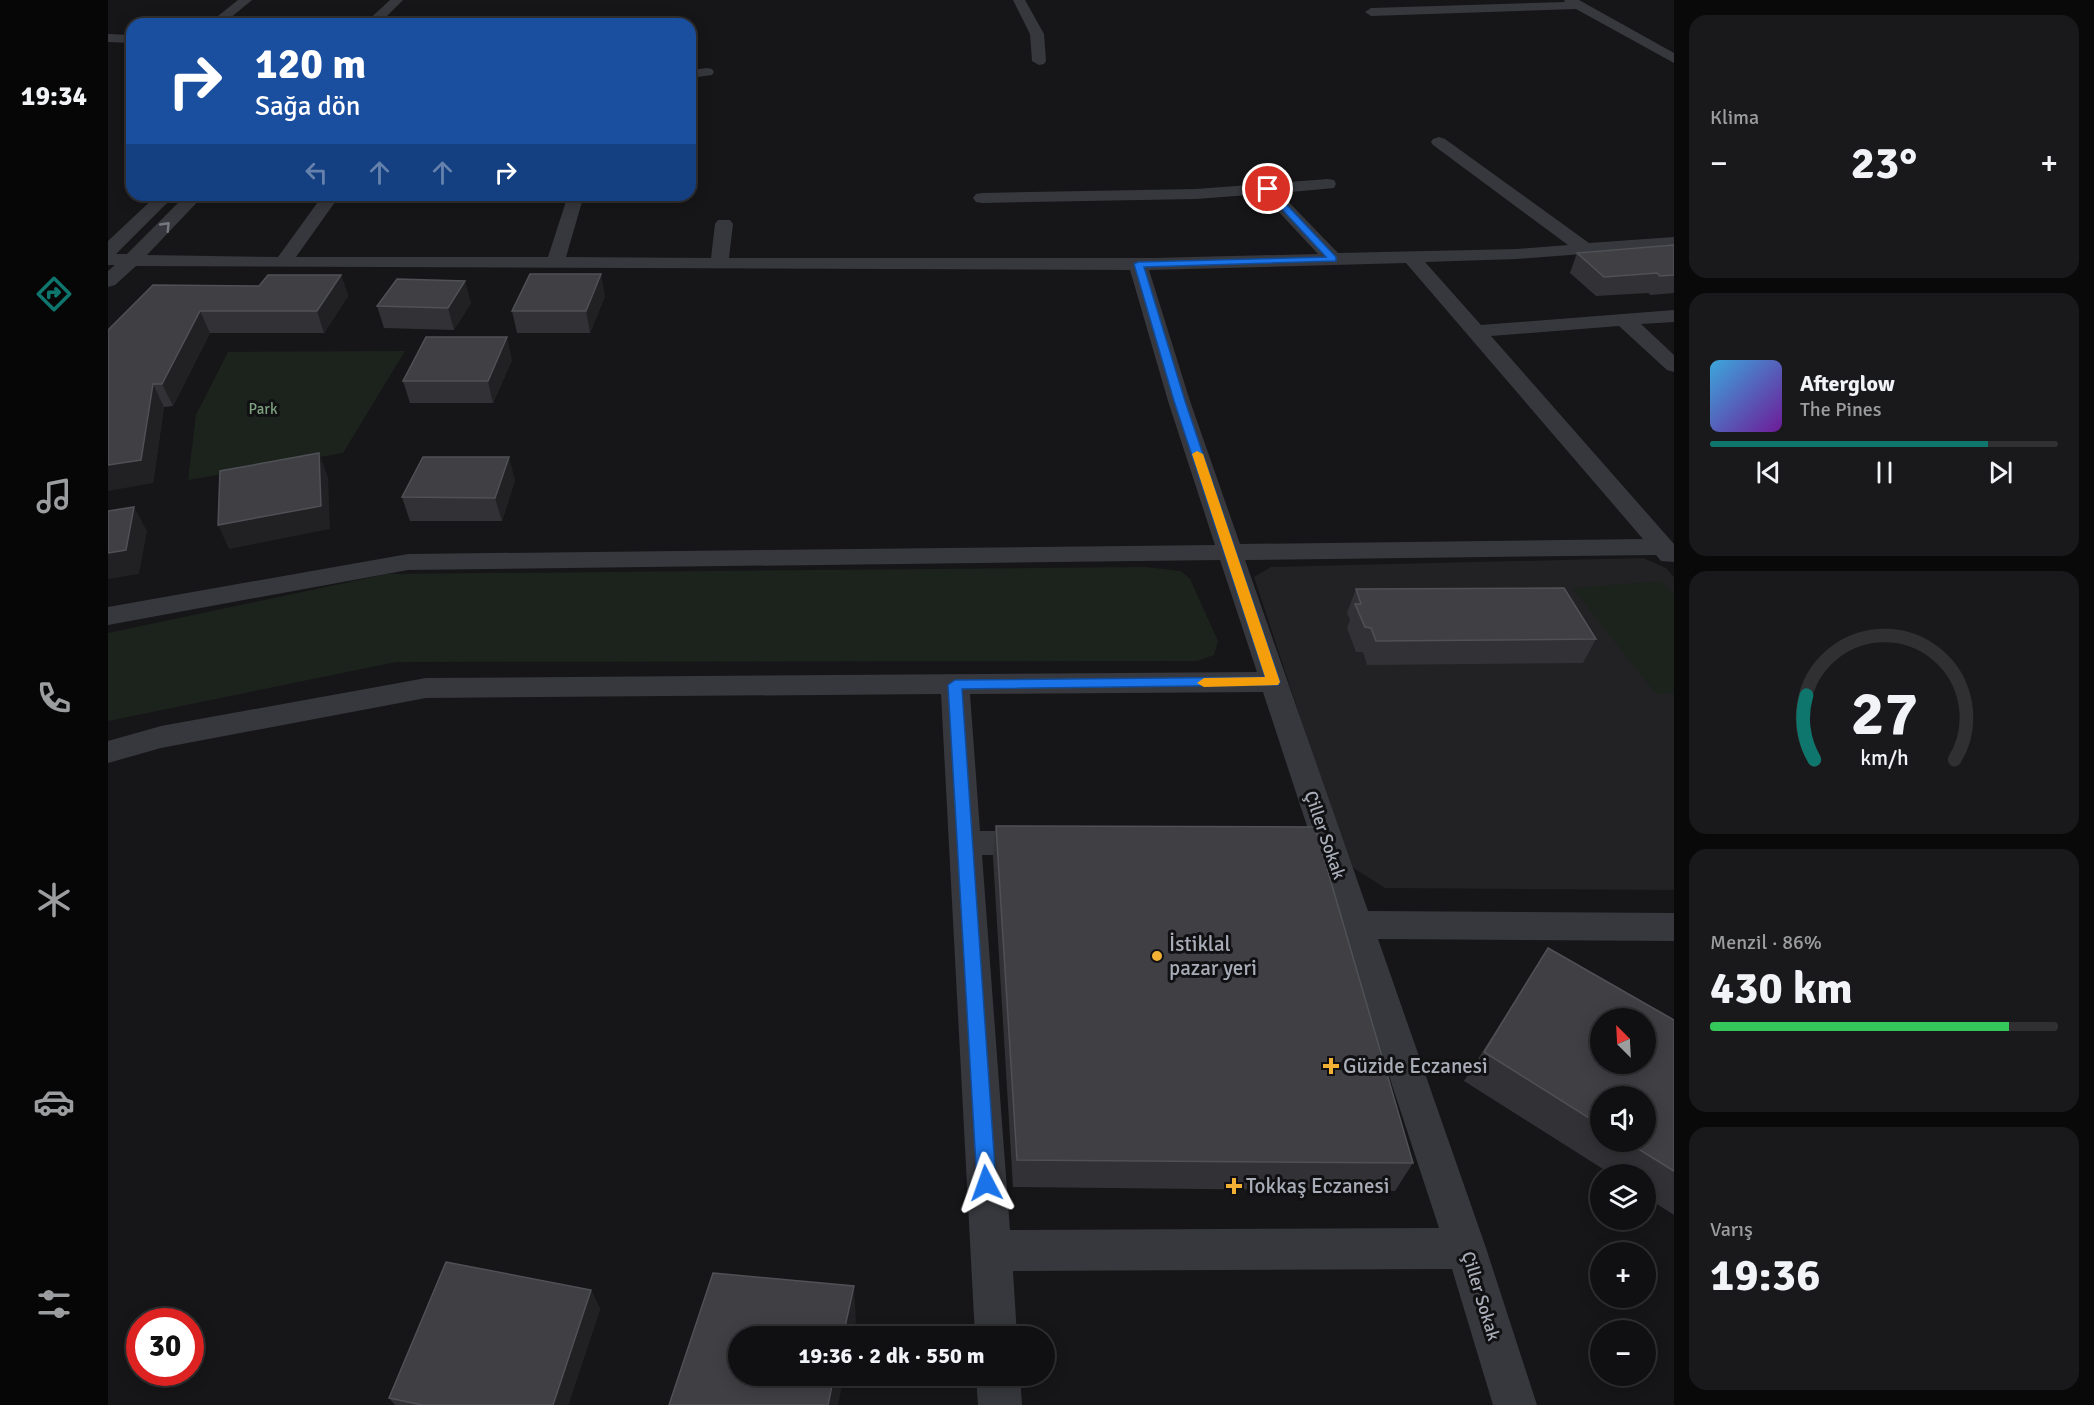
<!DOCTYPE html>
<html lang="tr">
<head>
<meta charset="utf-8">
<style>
  body { margin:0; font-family:Signika,sans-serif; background:#19191b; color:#f1f3f6; height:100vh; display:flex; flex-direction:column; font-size:22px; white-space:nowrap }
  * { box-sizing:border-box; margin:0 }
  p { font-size:20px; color:#9c9d9f }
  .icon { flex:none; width:33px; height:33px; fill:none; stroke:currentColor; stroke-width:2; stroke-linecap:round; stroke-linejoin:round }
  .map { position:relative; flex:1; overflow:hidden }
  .panel { display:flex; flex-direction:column; gap:15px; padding:15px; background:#09090a; width:420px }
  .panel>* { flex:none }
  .guide { position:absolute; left:18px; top:18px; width:570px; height:183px; border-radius:18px; box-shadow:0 3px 15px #0003,0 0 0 2px #303032; background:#1a4fa0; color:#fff; overflow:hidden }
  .needle { width:39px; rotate:336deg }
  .fabs { position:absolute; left:1482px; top:1008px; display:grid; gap:12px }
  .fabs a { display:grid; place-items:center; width:66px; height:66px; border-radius:50%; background:#101012; box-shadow:0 3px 15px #0003,0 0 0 2px #303032; font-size:30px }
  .speed { position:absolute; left:18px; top:1308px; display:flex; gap:12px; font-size:30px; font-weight:700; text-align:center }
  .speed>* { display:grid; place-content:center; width:78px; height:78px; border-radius:50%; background:#101012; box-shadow:0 3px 15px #0003,0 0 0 2px #303032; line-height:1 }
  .speed .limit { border:9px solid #d22; background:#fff; color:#111 }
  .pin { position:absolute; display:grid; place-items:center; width:51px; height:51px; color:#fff; margin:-26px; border:3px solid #fff; border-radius:50%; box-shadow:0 2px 6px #0007 }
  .me { position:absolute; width:66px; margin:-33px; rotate:356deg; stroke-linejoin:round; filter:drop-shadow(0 0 4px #0008) }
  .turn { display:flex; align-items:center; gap:21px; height:126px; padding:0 30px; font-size:27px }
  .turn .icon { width:78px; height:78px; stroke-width:2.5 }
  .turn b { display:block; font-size:42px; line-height:51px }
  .lanes { display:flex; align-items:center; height:57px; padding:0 30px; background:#0003; justify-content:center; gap:30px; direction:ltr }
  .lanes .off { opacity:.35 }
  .big { font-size:45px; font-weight:800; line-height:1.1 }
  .panel .widget { flex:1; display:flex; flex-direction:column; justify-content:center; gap:9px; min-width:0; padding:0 21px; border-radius:18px; background:#19191b }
  .panel .dial { align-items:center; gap:0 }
  .dial svg { height:156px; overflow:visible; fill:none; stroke:#303032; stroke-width:7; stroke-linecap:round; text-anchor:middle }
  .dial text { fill:#f1f3f6; stroke:none }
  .song { display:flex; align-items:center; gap:18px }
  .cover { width:72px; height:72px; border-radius:9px; background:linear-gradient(135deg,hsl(200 70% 55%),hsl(280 70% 35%)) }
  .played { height:6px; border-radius:3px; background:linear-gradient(90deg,#0f766e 80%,#303032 80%) }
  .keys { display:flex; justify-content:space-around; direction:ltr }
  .heat { display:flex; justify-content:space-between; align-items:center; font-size:33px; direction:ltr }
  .charge { height:9px; border-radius:4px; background:linear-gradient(90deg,#34c759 86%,#303032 0) }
  .trip { position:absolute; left:620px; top:1326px; width:327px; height:60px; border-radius:30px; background:#101012; box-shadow:0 3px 15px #0003,0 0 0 2px #303032; font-weight:800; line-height:60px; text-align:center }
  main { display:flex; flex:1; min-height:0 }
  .tabs { display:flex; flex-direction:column; width:108px; justify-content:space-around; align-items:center; background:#060607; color:#9c9d9f }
  .tabs .icon { width:42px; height:42px }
  .tabs .on { color:#0f766e }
  .tabs b { font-size:27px; color:#f1f3f6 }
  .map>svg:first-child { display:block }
  .built { fill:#222225 }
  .green { fill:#1c231d }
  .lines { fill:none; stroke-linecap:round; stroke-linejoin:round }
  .minor { fill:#37383d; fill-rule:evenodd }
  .wall { fill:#323236; fill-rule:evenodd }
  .shaded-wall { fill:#212124 }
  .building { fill:#3f3f44; stroke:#4f5156; stroke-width:1.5; fill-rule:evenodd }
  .oneway { stroke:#757881 }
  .route { fill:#1a73e8; stroke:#114b97; stroke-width:1.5 }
  .slow { fill:#f59e0b }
  .poi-dot { fill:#f2b134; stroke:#111113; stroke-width:2 }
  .labels { text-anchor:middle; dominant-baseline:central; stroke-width:6; stroke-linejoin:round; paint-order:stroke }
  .far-park-label { font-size:15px; fill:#7fa381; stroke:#111113 }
  .street-label { font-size:18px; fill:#a8adb8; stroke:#111113 }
  .near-poi-label { font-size:21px; fill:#a8adb8; stroke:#111113; text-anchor:start }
</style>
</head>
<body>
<main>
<nav class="tabs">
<b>19:34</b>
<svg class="icon on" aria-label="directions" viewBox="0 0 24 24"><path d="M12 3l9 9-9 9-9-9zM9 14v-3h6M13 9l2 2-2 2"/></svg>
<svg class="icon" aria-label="music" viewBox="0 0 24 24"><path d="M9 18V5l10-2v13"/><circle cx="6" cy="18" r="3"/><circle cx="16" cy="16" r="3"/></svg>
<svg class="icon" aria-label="phone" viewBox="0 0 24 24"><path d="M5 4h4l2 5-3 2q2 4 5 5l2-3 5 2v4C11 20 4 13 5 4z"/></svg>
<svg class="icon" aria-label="climate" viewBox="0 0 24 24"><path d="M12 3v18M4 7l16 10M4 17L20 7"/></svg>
<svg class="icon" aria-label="car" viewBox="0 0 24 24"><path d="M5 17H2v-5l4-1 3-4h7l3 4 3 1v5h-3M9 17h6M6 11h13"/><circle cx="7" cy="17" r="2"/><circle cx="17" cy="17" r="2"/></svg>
<svg class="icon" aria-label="filters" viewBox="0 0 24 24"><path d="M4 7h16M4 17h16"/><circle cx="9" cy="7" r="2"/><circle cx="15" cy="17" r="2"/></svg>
</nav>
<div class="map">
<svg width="1566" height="1405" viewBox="0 0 1566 1405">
  <rect width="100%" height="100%" fill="#161618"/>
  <!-- built -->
  <path class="built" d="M1535,558L1558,568L1566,577V890L1277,888L1241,865L1146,577L1163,567Z"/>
  <!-- green -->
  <path class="green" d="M297,351L235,453L80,480L88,415L120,352Z
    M1037,567L1073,571L1082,579L1110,641L1106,655L1089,661L288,662L0,721V633L279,574Z
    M1553,581L1566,595V693L1548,694L1464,588Z"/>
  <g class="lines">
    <!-- minor -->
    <path class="minor" d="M130,0H144L115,24H100Z
      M282,0H295L271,24H256Z
      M905,0H917L936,34L938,61L936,64L931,65L924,61L922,34Z
      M1456,0H1471L1566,53V63L1468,9L1263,16L1257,12L1263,8L1457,2Z
      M0,34L24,35V43L0,42Z
      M599,68L604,69L606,72L604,75L582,78V70Z
      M1331,137L1337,139L1481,243L1566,237V247L1409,259L1317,262L1373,325L1566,310V322L1533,324L1566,355V372L1559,370L1511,326L1383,336L1566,544V562L1553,561L1548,555L1137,560L1260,911L1566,913V941L1270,939L1378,1248L1429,1405H1385L1344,1269L905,1271L909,1336H867L833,694L318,698L53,748L0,763V741L53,726L318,678L1149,672L1112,560L300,570L0,625V607L300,554L1107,545L1060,401L1022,270L28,266L7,285L0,287V271L7,265H0V241L49,195H67L8,254H19L78,195H96L39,255L170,257L215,195H232L188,257H440L460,195H476L458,257L603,258L607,224L610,220H622L625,224L621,258H1045L1210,254L1154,194L1088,199L874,203L868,202L865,198L868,194L874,193L1088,189L1220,179L1226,180L1228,184L1226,188L1172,193L1230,253L1409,249L1460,245L1325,145L1323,142L1325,139ZM1298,263L1535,539L1132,544L1082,401L1041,270ZM1155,692L1331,1228L902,1230L874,855H924L935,852L940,843L935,834L924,831H872L862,694Z
      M868,1376H912L914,1405H870Z"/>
  </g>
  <!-- wall -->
  <path class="wall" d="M1566,245V293L1543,295L1540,293L1488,296L1462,273L1469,253Z
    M233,275L240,296L216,333H102L65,406L56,407L45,483L0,330Z
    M497,296L482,333H409L404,311Z
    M363,303L346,330L276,328L269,306Z
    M404,360L385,403H302L295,381Z
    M407,480L394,521H302L294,497Z
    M1248,589L1488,639L1475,663L1259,665L1255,652H1248L1239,628L1242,620L1239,613Z
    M888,826L1305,1163L1287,1191L905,1187L885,857Z
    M1440,948L1566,1020V1215L1538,1197V1174H1503L1356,1081ZM1492,1096L1538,1142H1492Z
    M483,1290L492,1309L460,1405H287L281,1398Z"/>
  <!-- shaded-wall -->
  <path class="shaded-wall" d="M493,274L497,296L482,333L478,311Z
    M233,275L240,296L216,333L209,311Z
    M357,281L363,303L346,330L340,308Z
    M92,311L102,333L65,406L54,384Z
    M399,337L404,360L385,403L380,381Z
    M45,384L56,407L45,483L0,491V465Z
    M211,453L220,477L222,529L121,549L110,525Z
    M401,457L407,480L394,521L387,498Z
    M26,507L39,531L31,574L0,579V553Z
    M746,1286L748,1321L744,1336H735Z
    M483,1290L492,1309L460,1405H445Z
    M726,1376H736L730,1405H720Z"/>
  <!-- building -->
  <path class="building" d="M1566,245V275L1552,276L1549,273L1496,277L1469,253Z
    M422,274H493L478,311H404Z
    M160,275H233L209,311H92L54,384H45L33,460L0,465V330L45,285L151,286Z
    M289,279L357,281L340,308L269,306Z
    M318,337H399L380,381H295Z
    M211,453L213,506L110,525L112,471Z
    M315,457H401L387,498L294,497Z
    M26,507L18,550L0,553V511Z
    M1456,588L1488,639L1268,641L1263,628L1257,627L1247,604H1253L1248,589Z
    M888,826L1207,827L1305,1163L909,1160Z
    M1440,948L1566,1020V1171L1519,1142H1538V1096H1492V1125L1376,1052ZM1492,1018H1538V1064H1492Z
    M338,1262L483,1290L445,1405H314L281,1398Z
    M605,1273L746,1286L735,1336H630V1376H726L720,1405H561Z"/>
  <!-- one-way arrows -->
  <defs><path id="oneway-chevron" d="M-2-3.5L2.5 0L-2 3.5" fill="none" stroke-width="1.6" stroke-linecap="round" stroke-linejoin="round" transform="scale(1.5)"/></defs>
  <use class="oneway" href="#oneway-chevron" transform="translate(58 226) rotate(-46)"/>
  <!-- route -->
  <path class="route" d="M1157,188H1163L1228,257V261L1036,267L1077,401L1172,682L1170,685L854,689L888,1183L885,1190L878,1192L872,1190L869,1183L840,685L847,680L1157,677L1066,401L1026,264L1030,262L1218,257L1157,191Z"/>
  <!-- slow -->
  <path class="slow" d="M1089,451L1095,454L1172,682L1170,685L1096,687L1089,683L1096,678L1157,677L1084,454Z"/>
  <!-- markers -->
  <g class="poi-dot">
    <circle cx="1049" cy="956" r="6"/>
    <path d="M1220 1057h6v6h6v6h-6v6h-6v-6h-6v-6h6z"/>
    <path d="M1123 1177h6v6h6v6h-6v6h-6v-6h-6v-6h6z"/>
  </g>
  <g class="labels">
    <!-- far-park labels -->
    <g class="far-park-label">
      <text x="155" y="409">Park</text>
    </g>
    <!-- street labels -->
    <g class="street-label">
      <text transform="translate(1217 835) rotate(71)">Çiller Sokak</text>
      <text transform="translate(1373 1296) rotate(73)">Çiller Sokak</text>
    </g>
    <!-- near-poi labels -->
    <g class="near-poi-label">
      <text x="1061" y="944">İstiklal<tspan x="1061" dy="24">pazar yeri</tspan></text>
      <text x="1235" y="1066">Güzide Eczanesi</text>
      <text x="1138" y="1186">Tokkaş Eczanesi</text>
    </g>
  </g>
</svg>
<div class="fabs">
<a><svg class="needle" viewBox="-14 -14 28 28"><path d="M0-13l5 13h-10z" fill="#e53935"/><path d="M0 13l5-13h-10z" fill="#9c9d9f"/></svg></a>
<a><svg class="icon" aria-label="sound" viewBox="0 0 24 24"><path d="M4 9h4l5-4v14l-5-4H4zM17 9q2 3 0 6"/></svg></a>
<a><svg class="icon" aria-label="layers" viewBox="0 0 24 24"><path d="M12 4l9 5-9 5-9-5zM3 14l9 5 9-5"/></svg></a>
<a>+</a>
<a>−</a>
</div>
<div class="speed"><div class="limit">30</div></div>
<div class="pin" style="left:1160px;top:189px;background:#d93025"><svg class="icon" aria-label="arrive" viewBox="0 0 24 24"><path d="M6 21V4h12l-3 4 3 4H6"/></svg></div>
<svg class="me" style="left:878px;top:1183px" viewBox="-20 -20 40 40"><path d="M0-17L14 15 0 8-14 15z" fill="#1a73e8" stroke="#fff" stroke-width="4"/></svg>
<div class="trip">19:36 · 2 dk · 550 m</div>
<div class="guide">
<div class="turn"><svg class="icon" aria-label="right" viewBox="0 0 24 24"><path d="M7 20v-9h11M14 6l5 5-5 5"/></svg><div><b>120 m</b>Sağa dön</div></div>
<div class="lanes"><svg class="icon off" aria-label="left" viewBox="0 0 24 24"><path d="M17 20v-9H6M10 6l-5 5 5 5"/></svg><svg class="icon off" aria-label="ahead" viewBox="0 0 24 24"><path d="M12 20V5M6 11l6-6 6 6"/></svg><svg class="icon off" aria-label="ahead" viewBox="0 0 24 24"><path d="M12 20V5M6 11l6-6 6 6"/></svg><svg class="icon" aria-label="right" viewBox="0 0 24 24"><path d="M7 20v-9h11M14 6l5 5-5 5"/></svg></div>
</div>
</div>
<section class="panel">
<div class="widget"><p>Klima</p>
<div class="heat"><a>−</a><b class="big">23°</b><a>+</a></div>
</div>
<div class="widget">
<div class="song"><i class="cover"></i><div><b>Afterglow</b><p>The Pines</p></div></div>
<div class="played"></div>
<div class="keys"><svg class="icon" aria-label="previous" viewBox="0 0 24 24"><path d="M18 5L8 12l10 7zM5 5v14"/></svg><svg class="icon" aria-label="pause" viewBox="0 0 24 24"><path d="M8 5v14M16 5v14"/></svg><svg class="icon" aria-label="next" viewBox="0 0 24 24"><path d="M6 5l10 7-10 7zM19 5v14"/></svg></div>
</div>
<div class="widget dial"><svg viewBox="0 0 100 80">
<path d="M14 69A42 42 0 1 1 86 69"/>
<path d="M14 69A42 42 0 0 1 10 36" stroke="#0f766e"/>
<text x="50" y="56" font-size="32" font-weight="700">27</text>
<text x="50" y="72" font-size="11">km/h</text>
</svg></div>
<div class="widget"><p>Menzil · 86%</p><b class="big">430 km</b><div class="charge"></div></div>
<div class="widget"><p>Varış</p><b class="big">19:36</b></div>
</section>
</main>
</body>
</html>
